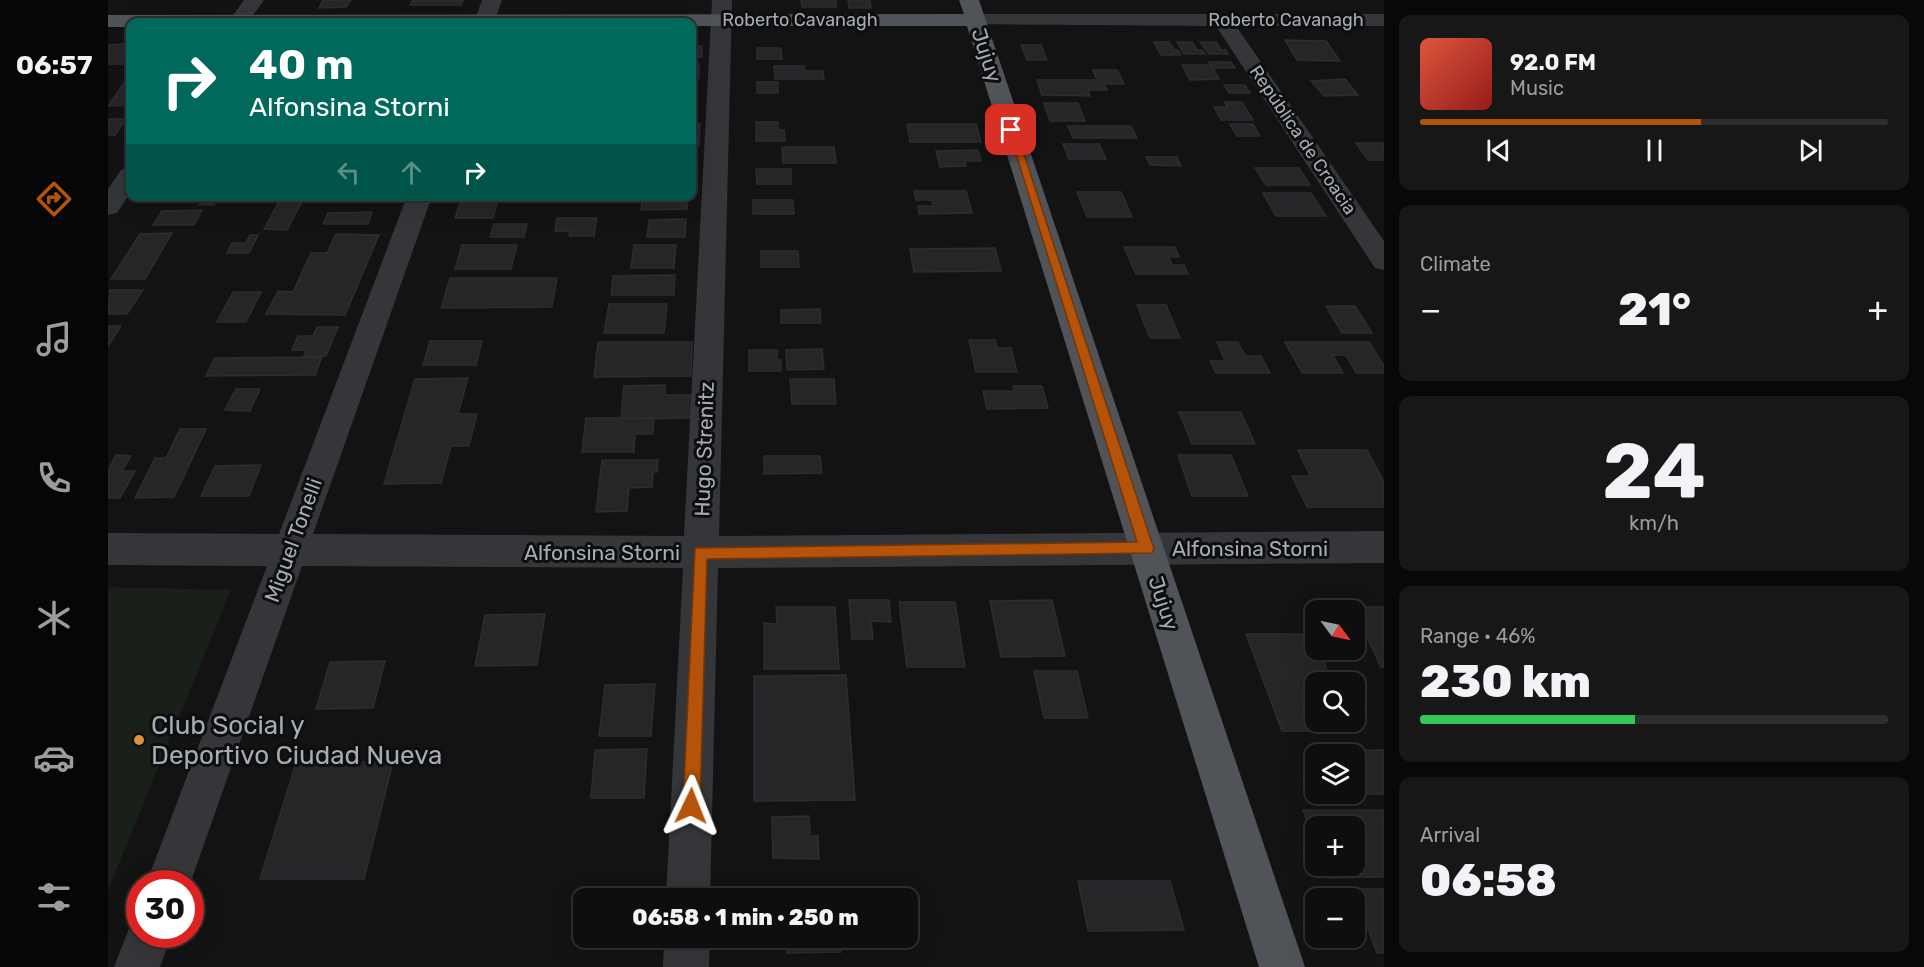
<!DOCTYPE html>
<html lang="en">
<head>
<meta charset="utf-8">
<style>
  body { margin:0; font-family:Rubik,sans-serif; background:#171718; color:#f1f3f6; height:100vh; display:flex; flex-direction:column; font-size:22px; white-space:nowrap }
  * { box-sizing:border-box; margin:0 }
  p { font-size:20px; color:#9b9c9e }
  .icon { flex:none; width:33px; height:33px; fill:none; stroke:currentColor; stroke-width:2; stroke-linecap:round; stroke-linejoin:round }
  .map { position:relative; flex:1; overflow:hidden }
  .panel { display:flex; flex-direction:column; gap:15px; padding:15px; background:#080808; width:540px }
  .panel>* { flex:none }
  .top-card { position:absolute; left:18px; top:18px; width:570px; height:183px; border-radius:12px; box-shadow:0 6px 24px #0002,0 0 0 2px #2e2e2f; background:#00695c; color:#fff; overflow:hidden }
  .needle { width:39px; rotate:123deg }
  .fabs { position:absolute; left:1197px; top:600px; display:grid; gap:12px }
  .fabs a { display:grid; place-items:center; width:60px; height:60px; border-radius:12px; background:#0e0e0f; box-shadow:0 6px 24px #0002,0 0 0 2px #2e2e2f; font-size:30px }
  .speed { position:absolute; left:18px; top:870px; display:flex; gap:12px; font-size:30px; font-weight:700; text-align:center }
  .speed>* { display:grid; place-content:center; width:78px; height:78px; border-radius:50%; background:#0e0e0f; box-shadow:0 6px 24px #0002,0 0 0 2px #2e2e2f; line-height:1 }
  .speed .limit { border:9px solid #d22; background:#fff; color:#111 }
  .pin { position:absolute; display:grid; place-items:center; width:51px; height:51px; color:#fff; margin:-26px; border-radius:12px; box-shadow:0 3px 9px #0006 }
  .me { position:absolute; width:66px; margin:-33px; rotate:2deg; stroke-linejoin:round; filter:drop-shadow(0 0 4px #0008) }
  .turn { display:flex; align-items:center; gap:21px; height:126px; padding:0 24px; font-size:27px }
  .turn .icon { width:78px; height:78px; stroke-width:2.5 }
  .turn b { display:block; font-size:42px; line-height:51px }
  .lanes { display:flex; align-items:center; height:57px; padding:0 24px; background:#0003; justify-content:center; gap:30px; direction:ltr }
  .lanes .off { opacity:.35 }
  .big { font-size:45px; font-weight:800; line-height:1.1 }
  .panel .tile { flex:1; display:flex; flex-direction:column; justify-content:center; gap:9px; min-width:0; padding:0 21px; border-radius:12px; background:#171718 }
  .panel .dial { align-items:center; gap:0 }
  .dial b { font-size:78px; line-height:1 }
  .song { display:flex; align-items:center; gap:18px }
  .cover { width:72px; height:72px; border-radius:9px; background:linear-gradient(135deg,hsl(10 70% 55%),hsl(0 70% 35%)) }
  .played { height:6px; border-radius:3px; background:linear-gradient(90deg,#b45309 60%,#2e2e2f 60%) }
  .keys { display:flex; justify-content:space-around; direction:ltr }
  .heat { display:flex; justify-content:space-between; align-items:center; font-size:33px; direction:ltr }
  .charge { height:9px; border-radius:4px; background:linear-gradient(90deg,#34c759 46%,#2e2e2f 0) }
  .trip { position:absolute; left:465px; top:888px; width:345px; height:60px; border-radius:12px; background:#0e0e0f; box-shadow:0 6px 24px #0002,0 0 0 2px #2e2e2f; font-weight:800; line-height:60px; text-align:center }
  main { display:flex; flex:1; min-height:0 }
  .tab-bar { display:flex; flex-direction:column; width:108px; justify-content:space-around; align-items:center; background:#060606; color:#9b9c9e }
  .tab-bar .icon { width:42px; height:42px }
  .tab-bar .selected { color:#b45309 }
  .tab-bar b { font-size:27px; color:#f1f3f6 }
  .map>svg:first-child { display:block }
  .green { fill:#191f19 }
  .building { fill:#262628; stroke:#2d2d30; stroke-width:1.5 }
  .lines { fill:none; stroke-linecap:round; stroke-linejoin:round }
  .minor { fill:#343639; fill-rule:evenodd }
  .major { fill:#505358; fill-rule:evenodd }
  .route { fill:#b45309; stroke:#753606; stroke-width:1.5 }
  .poi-dot { fill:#e3903c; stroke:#0e0e0f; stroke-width:2 }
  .labels { text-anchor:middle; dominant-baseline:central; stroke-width:6; stroke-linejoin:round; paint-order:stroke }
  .far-street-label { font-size:18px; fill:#a5acb4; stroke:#0e0e0f }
  .street-label { font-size:21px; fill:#a5acb4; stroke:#0e0e0f }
  .near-poi-label { font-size:26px; fill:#a5acb4; stroke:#0e0e0f; text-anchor:start }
</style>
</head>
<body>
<main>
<nav class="tab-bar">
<b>06:57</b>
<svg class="icon selected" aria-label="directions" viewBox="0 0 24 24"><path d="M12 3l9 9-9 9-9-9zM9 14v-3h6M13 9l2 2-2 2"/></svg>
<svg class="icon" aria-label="music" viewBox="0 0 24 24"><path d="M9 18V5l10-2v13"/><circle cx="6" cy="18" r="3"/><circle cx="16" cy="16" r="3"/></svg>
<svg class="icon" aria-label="phone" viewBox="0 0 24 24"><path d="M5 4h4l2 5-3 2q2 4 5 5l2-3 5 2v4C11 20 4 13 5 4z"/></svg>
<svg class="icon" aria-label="climate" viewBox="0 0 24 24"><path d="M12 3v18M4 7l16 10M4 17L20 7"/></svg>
<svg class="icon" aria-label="car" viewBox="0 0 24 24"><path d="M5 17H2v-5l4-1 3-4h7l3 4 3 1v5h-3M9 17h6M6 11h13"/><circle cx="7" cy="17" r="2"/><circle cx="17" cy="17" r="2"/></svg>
<svg class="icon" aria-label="filters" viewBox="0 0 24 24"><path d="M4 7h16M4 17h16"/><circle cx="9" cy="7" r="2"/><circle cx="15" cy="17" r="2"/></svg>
</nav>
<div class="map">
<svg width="1276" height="967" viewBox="0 0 1276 967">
  <rect width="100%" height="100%" fill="#131314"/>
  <!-- green -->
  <path class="green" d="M0,587L123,590L0,890Z"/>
  <!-- building -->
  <path class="building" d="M215,0H243L238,7L211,8Z
    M305,0H355L353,5H302Z
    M693,0H728V7H694Z
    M740,0H762L763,8H741Z
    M1177,40L1218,41L1232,61L1189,60Z
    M1046,42H1061L1066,50H1070L1073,55H1053Z
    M1069,42H1084L1089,50H1094L1097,54H1076Z
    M1092,42H1108L1113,50H1118L1120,54H1101Z
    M14,44H22V61L20,64H0V45Z
    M913,45H933L939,60H919Z
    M584,46H594V57H584Z
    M649,48H673L674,59H649Z
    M1101,62H1123L1127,68H1105L1111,79L1082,80L1074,65H1103Z
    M584,64H591V78H584Z
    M666,66H696L697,71H715L716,79H667Z
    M985,70H1009L1016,84H996L999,90H980L982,96L934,95L929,80H989Z
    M1237,79L1250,95L1216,96L1203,81Z
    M18,80H22V105L0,106Z
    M649,82H670V93H649Z
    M1116,85H1137L1142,93H1121Z
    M1117,102H1134L1145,120H1113L1106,107H1119Z
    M936,103H970L977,121H942Z
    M0,119H18L7,135H0Z
    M648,122H670V130H676L677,141H648Z
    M584,124H592L591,145L584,144Z
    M799,124H868L873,142H802Z
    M1122,124H1145L1152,136H1129Z
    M960,126H1023L1029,138H965Z
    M1248,143H1276V160H1260Z
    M955,144H991L998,159H961Z
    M674,147H726L728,163H675Z
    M870,150L873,161H856L858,166L832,167L828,151Z
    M1038,157H1069L1073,166L1042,165Z
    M1147,168H1191L1202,185H1158Z
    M648,169H683V184H649Z
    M806,191H858L864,213L811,214L810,206H825L824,200H808Z
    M969,192H1013L1024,217H979Z
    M1155,193H1203L1218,216H1168Z
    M71,196H110L106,205H91L95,199L69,200Z
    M174,196H197L179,230L156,229Z
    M391,196L385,218H347L354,197Z
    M535,196H580L579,209L533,210Z
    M645,200H685L686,214H645Z
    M94,210L86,225H45L54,211Z
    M264,212L260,224H215L220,213Z
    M449,218H489L486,236H461L462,231H447Z
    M578,219L577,237H539L541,220Z
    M386,224H419L416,237H382Z
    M64,233L37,279H3L32,234Z
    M228,234L271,235L237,315L158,314L170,291L185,292L203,253H219Z
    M142,235H150L141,253H119L124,243H138Z
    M354,245H409L403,269H347Z
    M526,245H568L566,268H523Z
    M1016,247H1067L1071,257H1061L1064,265H1076L1080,274H1028Z
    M887,248L893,271L806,272L802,249Z
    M653,251H690L691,267H653Z
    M567,275L566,295H503L505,276Z
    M342,278H449L444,307L333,308Z
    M2,290H35L19,314H0Z
    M125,292H153L138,322H109Z
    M501,304H559L556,333H496Z
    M1029,305H1058L1072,338H1042Z
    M1218,306H1247L1264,333H1234Z
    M712,309L713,323H673V310Z
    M0,326H13L0,346Z
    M209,327H230L218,356H196L198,350H184L190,336H205Z
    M861,340H887L889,348H903L909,372H868Z
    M322,341H374L368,365H315Z
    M490,342H584L583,376L486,377Z
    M1109,342H1130L1137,356H1153L1162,373H1108L1102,361H1117Z
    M1177,342H1261L1276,366V373H1248L1238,355H1225L1235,373H1194Z
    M714,349L716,369L679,370L678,350Z
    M641,350H669V360H673V371H641Z
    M214,357L207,375L98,376L107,358Z
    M360,378L350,414H369L361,446H343L333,483L276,484L307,379Z
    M682,379H726L728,404H684Z
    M557,385V395H584L583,418L513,419L516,386Z
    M905,386H934L940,408L879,409L875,391H906Z
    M128,389H152L142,411L117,410Z
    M1071,412H1133L1147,444H1084Z
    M478,418H546L545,434H527L526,452H474Z
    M72,429H98L66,497L27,498L47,458H58Z
    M1190,450H1259L1276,482V507H1199L1184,476H1202Z
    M8,455L23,456L14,471H27L12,498H0V470Z
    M1070,455H1123L1140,496H1084Z
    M656,456H712L714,473L656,474Z
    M494,460H550L549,472H545L544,487L521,488L519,511L488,512Z
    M153,465L141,496H93L107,466Z
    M741,600H781L783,622L763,621L765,639H744Z
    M944,600L957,656L893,657L882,601Z
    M791,602H847L857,667H799Z
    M668,607H727L731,669H656V623L669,624Z
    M1245,607H1276V667H1273Z
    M437,614L429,665L367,666L377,615Z
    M1138,634H1204L1208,650H1211L1224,682H1208V722H1241L1245,731H1174Z
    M277,661L265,708L208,709L222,662Z
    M926,671H969L980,718H936Z
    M738,675L747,800L646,801V676Z
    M547,684L543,736H491L497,685Z
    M539,749L536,798H483L487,750Z
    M1276,750V794H1223H1246V754L1208,756L1205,751Z
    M285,762L256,879H152L188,763Z
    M1195,810H1276V877L1220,878L1216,866H1246V826H1208V844Z
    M701,816L702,836H710L711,859L665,858L664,817Z
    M970,881H1062L1076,930L980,931Z
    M687,889H719L720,898H687Z
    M1245,889H1276V953H1269Z
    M679,938H732L733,952L679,953Z"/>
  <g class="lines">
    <!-- minor -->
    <path class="minor" d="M136,0H156L140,22H120Z
      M374,0H394L386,22H366Z
      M604,0H624L611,536L1276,531V563L610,568L602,898H558L575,568L194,566L82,884H38L159,566L0,565V533L171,534L299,196H324L205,534L576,536Z
      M867,14H1276V26H1128L1276,241V270L1267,268L1108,26L860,24L857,20L860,16Z
      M22,167V193L9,213L0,215V189L13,170Z
      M32,915V934H64L52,967H6L25,918Z
      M556,938H602L601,967H555Z"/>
    <!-- major -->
    <path class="major" d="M851,0H871L1197,967H1151L859,26H584V22H22V27H0V15L856,14Z"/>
  </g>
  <!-- route -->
  <path class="route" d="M900,128L908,130L1046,549L1044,553L599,559L592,806L589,812L583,815L577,812L575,806L587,548L1029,542Z"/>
  <!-- markers -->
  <circle class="poi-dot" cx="31" cy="740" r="6"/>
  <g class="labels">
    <!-- far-street labels -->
    <g class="far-street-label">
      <text x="692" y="20">Roberto Cavanagh</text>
      <text x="1178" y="20">Roberto Cavanagh</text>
      <text transform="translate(1195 140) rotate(56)">República de Croacia</text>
    </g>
    <!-- street labels -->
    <g class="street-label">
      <text transform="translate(879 55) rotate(72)">Jujuy</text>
      <text transform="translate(596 449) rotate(-88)">Hugo Strenitz</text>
      <text transform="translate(185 540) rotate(-70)">Miguel Tonelli</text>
      <text x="1142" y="548">Alfonsina Storni</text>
      <text x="494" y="552">Alfonsina Storni</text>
      <text transform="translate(1056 603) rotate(72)">Jujuy</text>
    </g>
    <!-- near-poi labels -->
    <g class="near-poi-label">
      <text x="43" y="725">Club Social y<tspan x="43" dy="30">Deportivo Ciudad Nueva</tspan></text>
    </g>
  </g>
</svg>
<div class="fabs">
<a><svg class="needle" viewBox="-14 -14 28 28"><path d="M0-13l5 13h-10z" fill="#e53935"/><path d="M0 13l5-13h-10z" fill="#9b9c9e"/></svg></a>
<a><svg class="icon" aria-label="search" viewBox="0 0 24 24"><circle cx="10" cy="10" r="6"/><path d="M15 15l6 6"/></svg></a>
<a><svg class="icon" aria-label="layers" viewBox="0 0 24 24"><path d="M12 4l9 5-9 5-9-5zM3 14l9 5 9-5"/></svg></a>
<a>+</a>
<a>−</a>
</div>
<div class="speed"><div class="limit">30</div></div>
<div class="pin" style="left:903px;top:130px;background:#d93025"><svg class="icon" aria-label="arrive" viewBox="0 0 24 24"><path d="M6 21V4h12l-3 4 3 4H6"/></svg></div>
<svg class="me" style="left:583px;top:806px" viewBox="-20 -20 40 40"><path d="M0-17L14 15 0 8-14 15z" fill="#b45309" stroke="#fff" stroke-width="4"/></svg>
<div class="trip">06:58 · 1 min · 250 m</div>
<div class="top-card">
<div class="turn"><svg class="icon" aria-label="right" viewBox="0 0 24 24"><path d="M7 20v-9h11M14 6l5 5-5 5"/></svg><div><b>40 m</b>Alfonsina Storni</div></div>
<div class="lanes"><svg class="icon off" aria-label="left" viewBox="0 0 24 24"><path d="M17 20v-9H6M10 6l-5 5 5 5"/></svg><svg class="icon off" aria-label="ahead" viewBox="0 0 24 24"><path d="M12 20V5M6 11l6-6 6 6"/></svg><svg class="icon" aria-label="right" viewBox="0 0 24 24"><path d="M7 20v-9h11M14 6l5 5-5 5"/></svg></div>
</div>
</div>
<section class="panel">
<div class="tile">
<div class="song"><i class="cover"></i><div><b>92.0 FM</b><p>Music</p></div></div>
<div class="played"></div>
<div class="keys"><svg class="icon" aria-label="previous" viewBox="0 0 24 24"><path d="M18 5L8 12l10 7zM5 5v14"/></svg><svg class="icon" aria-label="pause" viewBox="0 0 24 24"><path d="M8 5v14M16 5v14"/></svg><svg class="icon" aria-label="next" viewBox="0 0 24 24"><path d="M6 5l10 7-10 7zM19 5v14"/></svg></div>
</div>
<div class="tile"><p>Climate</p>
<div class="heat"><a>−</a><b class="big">21°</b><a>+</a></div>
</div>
<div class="tile dial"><b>24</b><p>km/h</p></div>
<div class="tile"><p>Range · 46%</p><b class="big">230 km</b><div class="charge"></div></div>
<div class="tile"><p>Arrival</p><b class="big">06:58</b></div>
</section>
</main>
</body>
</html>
